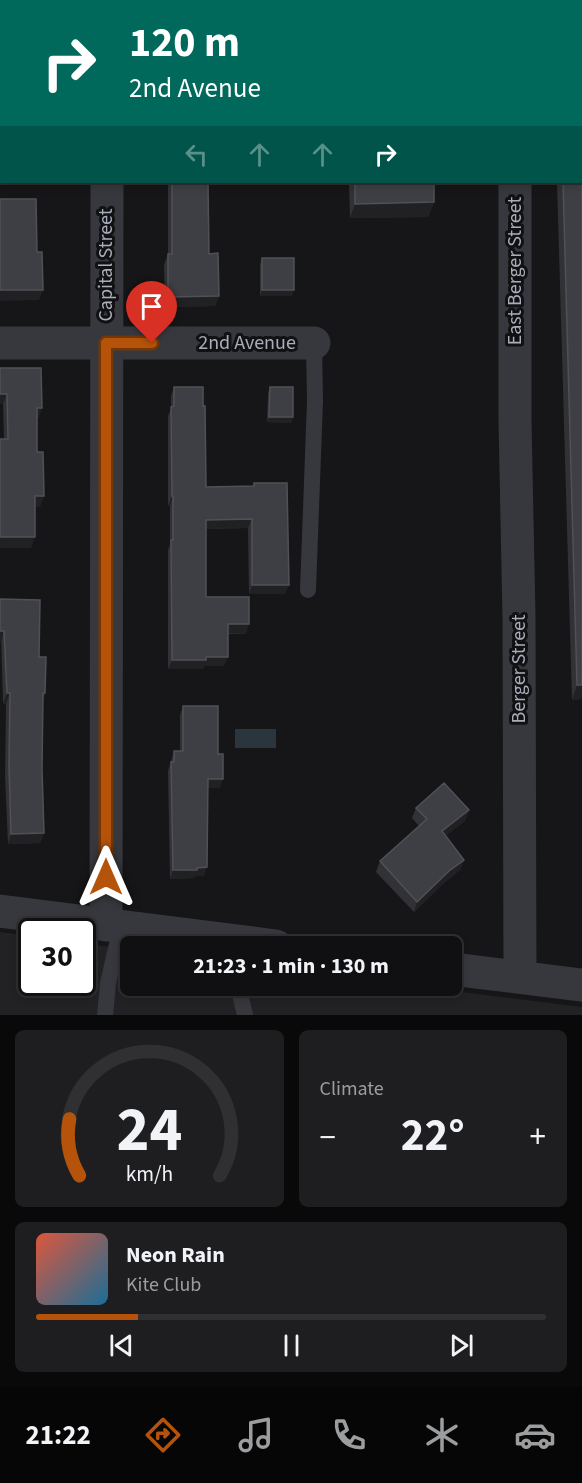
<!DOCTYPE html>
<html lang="en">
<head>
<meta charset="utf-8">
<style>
  body { margin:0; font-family:"Source Sans 3",sans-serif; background:#1e1e20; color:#f1f3f6; height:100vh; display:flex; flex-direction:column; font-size:22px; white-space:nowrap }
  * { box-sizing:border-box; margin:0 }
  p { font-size:20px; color:#9c9d9f }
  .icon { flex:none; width:33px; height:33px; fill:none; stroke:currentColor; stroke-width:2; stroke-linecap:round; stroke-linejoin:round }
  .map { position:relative; height:1015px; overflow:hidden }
  .sheet { display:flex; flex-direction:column; gap:15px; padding:15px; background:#09090a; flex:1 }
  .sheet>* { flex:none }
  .guide { position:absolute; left:0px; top:0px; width:582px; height:183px; box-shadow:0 3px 9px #0003,0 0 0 2px #303032; background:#00695c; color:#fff; overflow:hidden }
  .speed { position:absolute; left:18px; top:918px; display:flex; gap:12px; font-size:30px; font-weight:700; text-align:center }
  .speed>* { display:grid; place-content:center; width:78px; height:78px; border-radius:50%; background:#101012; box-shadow:0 3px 9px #0003,0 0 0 2px #303032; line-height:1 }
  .speed .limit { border:3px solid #111; border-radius:9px; background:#fff; color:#111 }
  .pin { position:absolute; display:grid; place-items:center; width:51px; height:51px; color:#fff; margin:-62px -26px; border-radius:50% 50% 50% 0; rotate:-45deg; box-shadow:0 0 6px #0007 }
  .pin .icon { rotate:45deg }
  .me { position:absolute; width:66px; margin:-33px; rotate:0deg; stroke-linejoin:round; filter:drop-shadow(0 0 4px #0008) }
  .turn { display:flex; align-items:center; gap:21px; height:126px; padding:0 30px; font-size:27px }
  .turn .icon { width:78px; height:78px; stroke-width:2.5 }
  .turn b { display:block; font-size:42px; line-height:51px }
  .lanes { display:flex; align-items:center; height:57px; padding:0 30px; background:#0003; justify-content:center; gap:30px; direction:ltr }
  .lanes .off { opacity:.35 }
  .big { font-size:45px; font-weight:700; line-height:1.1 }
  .sheet .widget { flex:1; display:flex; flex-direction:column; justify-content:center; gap:9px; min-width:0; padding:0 21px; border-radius:9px; background:#1e1e20 }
  .sheet .dial { align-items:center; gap:0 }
  .dial svg { height:156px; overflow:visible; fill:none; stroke:#303032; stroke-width:7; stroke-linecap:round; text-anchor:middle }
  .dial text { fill:#f1f3f6; stroke:none }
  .song { display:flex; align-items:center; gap:18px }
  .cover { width:72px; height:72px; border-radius:9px; background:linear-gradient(135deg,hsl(10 70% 55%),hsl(200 70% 35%)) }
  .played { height:6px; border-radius:3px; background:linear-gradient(90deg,#b45309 20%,#303032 20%) }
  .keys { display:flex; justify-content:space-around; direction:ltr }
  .heat { display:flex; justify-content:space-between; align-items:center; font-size:33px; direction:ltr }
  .sheet .tiles { flex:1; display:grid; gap:15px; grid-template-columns:1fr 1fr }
  .widget:last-child { grid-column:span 2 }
  .trip { position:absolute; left:120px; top:936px; width:342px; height:60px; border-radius:9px; background:#101012; box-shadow:0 3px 9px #0003,0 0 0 2px #303032; font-weight:700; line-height:60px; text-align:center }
  .tab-bar { display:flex; height:96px; justify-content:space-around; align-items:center; background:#060607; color:#9c9d9f }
  .tab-bar .icon { width:42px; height:42px }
  .tab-bar .selected { color:#b45309 }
  .tab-bar b { font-size:27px; color:#f1f3f6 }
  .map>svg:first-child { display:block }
  .built { fill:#222225 }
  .water { fill:#2b353d }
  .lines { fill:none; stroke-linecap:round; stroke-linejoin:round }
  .service { stroke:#37383d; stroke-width:16 }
  .minor { stroke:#37383d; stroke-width:33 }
  .tertiary { stroke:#37383d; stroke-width:33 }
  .wall { fill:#323236 }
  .shaded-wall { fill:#212124 }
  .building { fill:#3e3f44; stroke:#4f5156; stroke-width:1.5 }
  .route-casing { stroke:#753606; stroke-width:15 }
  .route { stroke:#b45309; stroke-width:10 }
  .labels { text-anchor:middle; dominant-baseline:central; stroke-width:6; stroke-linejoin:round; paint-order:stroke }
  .street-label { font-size:20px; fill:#a7adb9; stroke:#111113 }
</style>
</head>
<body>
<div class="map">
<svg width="582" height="1015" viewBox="0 0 582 1015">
  <rect width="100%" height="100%" fill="#161618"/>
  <!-- built -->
  <path class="built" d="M0,932L31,936L32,982H82L83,943L130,950V986H412L582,1007V1015H0Z"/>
  <!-- water -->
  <path class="water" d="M235,729H276V748H235Z"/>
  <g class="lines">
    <!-- service -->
    <path class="service" d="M308,590L315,401L314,343
      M238,986L245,1015
      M105,1015L108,983L121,927"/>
    <!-- minor -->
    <path class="minor" d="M104,0V2
      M514,0V2
      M515,182V421L519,617L520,977
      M0,343H314
      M106,925L107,182"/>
    <!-- tertiary -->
    <path class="tertiary" d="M0,911L276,946
      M452,969L582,985"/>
  </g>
  <!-- wall -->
  <path class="wall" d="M582,132V699L572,700L557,182H580Z
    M168,182H208L209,254L219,296L215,306L165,307L164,265L168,254Z
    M349,182H434V202L428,217L350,218Z
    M262,258L292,296H260V264Z
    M0,368L42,408L38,418H37V452L40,507L35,506L31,548H0V439H4L3,404H0Z
    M174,387L203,406L206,487L253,486L254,483L285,594H249L248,528L206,529V597L246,634H228L224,666H204L203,669H168V550L170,545V506H168V416L171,408V396Z
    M270,387L293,417L291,423L267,422L268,393Z
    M0,599L39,657L45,693L43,700L42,769L44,833L40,843L8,844L5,777L6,704H3Z
    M183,706L218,754L220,788H208L204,876H195L194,878L170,879L168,771L174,751H180V715Z
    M416,808L469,810L465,821L445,836L464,860L460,870L445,882L414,912L376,872L380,861L419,826L412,818Z"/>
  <!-- shaded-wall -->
  <path class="shaded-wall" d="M0,131H2V141H0Z
    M434,202L428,217L350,218L355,204Z
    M0,290H43L39,300L0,301Z
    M262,290H294L292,296H260Z
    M219,296L215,306L165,307L168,297Z
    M0,394H7L3,404H0Z
    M37,408H42L38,418L33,419Z
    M269,417H293L291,423L267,422Z
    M35,496H44L40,507L31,506Z
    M172,496H173L170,506H168Z
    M252,519L248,528L203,529L206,520Z
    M0,537H35L31,548H0Z
    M252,585H289L285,594H249Z
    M228,624H249L246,634L225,633Z
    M0,631H4L1,642H0Z
    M206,657H228L224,666H204L203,669H168L172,660Z
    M577,685H582V699L572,700Z
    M7,693H10L6,704H3Z
    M208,779H223L220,788H204Z
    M469,810L465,821L438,842L442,831Z
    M44,833L40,843L8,844L11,834Z
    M464,860L460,870L445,882L414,912L417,902L449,871Z
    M207,867L204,876H195L194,878L170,879L173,870Z"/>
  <!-- building -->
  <path class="building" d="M6,0H39V2H6Z
    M170,0H221V2H170Z
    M351,0H431V2H351Z
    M0,79H2V131H0Z
    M580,132H582V685H577L563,182H580Z
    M172,182H208L209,254L218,253L219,296L168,297V254H172Z
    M355,182H434V202L355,204Z
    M0,199H36L37,252H42L43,290H0Z
    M262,258H294V290H262Z
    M0,368H41L42,408H37V452H43L44,496H35V537H0V439H8L7,394H0Z
    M174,387H203V406H205L206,487L254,486V483H287L289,585H252V519L206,520V597H249V624H228V657H206V660H172L171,540H173V496H172L171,407L174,406Z
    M270,387H293V417H269Z
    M0,599L40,600L39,657H46L45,693H43L42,769L44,833L11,834L9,766L10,693H7L4,631H0Z
    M183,706H218V754H223V779H208L207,867L197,868V870H173L171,762H174V751H183Z
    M444,783L469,810L442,831L464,860L449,871L417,902L380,861L427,819L416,808Z"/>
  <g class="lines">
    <defs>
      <path id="route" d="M106,877V343H152"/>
    </defs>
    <!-- route casing -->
    <use href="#route" class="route-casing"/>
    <!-- route -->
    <use href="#route" class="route"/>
  </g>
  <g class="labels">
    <!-- street labels -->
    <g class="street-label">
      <text transform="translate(106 265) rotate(-90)">Capital Street</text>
      <text transform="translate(515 271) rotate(-90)">East Berger Street</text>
      <text x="247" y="343">2nd Avenue</text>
      <text transform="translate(519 669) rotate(-90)">Berger Street</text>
    </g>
  </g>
</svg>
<div class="speed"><div class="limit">30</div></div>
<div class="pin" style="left:152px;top:343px;background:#d93025"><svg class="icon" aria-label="arrive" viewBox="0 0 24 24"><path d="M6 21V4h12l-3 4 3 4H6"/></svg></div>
<svg class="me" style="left:106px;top:877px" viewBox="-20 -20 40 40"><path d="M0-17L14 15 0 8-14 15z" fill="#b45309" stroke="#fff" stroke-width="4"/></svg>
<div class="trip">21:23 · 1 min · 130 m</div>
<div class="guide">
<div class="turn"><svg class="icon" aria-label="right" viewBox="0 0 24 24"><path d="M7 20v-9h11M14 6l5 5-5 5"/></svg><div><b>120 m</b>2nd Avenue</div></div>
<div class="lanes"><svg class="icon off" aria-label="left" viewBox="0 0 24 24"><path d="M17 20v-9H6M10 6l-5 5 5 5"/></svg><svg class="icon off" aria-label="ahead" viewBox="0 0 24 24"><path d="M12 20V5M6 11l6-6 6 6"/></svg><svg class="icon off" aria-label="ahead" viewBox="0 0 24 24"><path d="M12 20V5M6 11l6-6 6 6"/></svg><svg class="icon" aria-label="right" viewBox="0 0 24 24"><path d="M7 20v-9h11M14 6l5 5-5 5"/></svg></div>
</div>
</div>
<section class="sheet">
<div class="tiles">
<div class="widget dial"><svg viewBox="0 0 100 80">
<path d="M14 69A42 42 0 1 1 86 69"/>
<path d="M14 69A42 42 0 0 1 9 40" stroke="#b45309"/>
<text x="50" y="56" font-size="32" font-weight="700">24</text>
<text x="50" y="72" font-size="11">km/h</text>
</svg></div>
<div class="widget"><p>Climate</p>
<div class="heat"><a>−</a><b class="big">22°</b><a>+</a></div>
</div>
<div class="widget">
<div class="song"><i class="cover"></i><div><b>Neon Rain</b><p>Kite Club</p></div></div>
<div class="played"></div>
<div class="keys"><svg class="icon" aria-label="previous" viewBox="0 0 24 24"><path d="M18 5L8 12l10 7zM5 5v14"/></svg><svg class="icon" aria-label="pause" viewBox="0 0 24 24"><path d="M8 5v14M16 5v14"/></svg><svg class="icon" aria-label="next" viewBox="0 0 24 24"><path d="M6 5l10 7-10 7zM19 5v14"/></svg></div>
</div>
</div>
</section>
<nav class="tab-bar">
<b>21:22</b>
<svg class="icon selected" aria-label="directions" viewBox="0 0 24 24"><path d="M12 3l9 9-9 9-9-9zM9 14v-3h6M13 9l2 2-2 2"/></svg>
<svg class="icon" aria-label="music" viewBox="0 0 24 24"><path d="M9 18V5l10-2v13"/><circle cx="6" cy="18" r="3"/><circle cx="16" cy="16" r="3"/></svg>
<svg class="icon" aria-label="phone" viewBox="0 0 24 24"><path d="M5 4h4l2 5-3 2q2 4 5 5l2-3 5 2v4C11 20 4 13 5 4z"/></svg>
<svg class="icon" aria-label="climate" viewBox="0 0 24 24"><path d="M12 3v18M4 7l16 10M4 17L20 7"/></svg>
<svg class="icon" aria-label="car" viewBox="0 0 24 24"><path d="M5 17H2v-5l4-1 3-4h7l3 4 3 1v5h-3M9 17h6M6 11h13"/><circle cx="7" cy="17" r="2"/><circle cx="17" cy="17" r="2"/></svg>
</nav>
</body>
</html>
